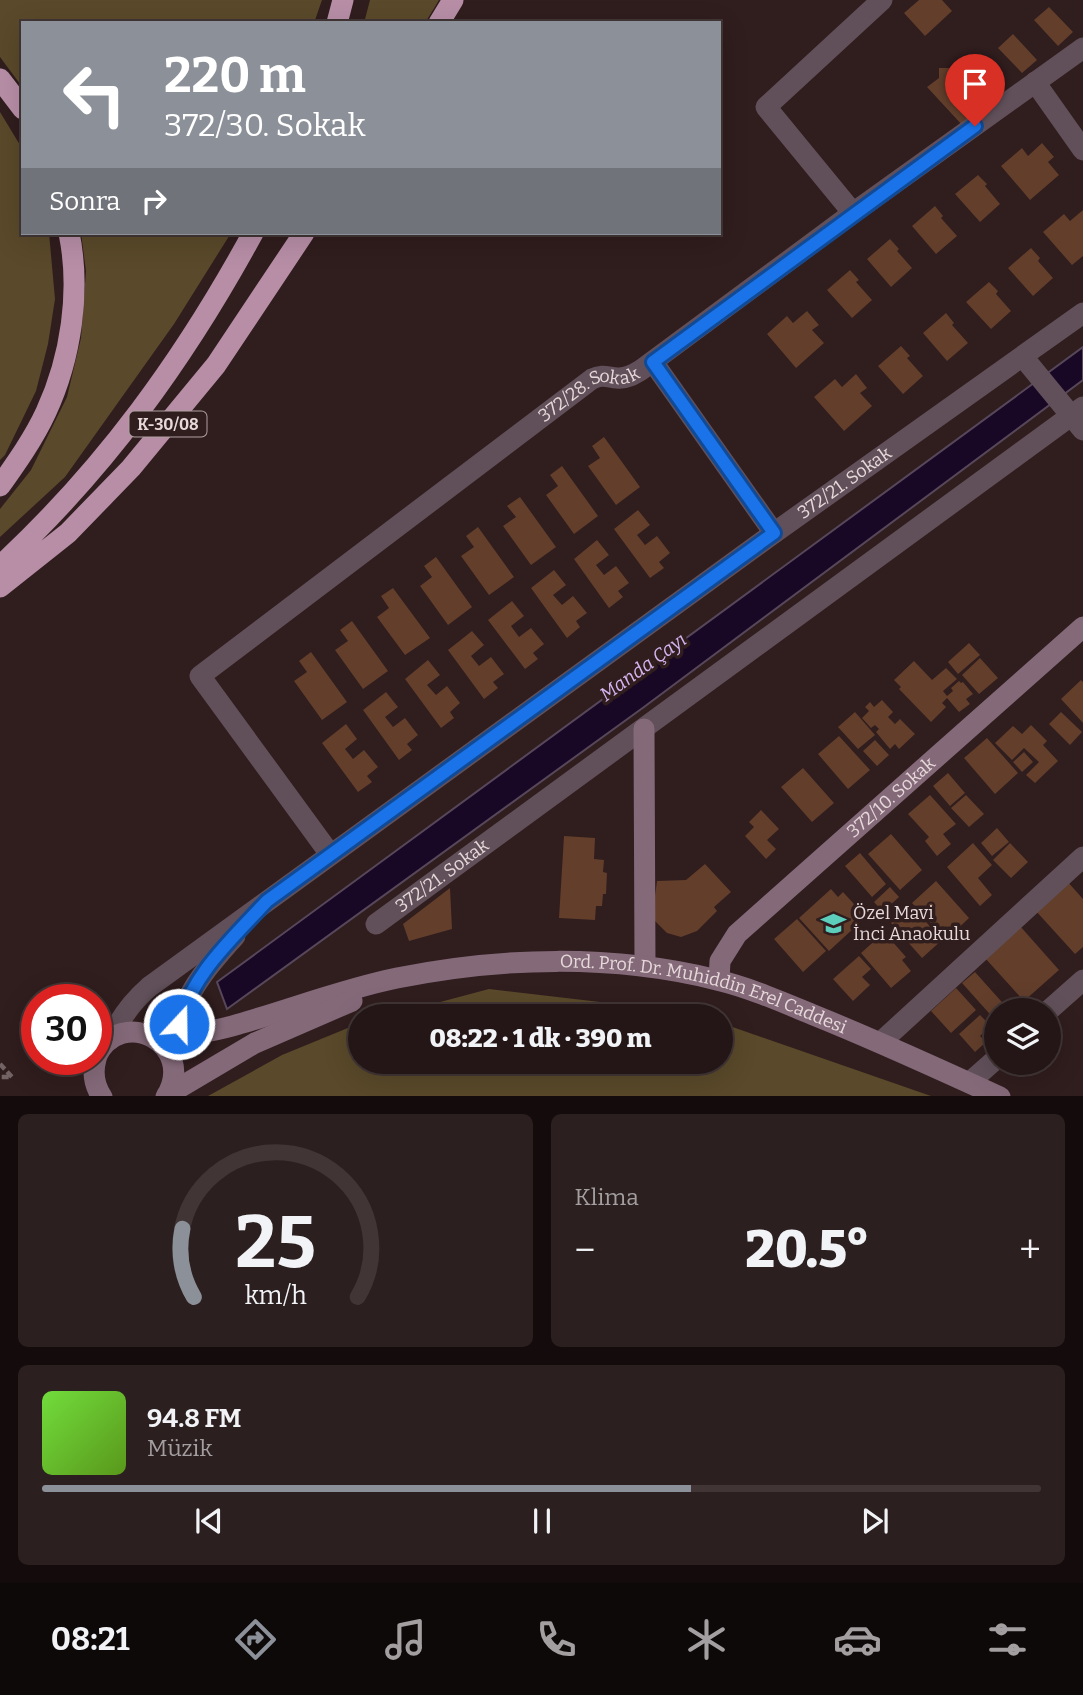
<!DOCTYPE html>
<html lang="tr">
<head>
<meta charset="utf-8">
<style>
  body { margin:0; font-family:Bitter,serif; background:#2c1f1f; color:#f1f3f6; height:100vh; display:flex; flex-direction:column; font-size:26px; white-space:nowrap }
  * { box-sizing:border-box; margin:0 }
  p { font-size:23px; color:#a39fa1 }
  .icon { flex:none; width:38px; height:38px; fill:none; stroke:currentColor; stroke-width:2; stroke-linecap:round; stroke-linejoin:round }
  .map { position:relative; height:1096px; overflow:hidden }
  .side { display:flex; flex-direction:column; gap:18px; padding:18px; background:#140c0c; flex:1 }
  .side>* { flex:none }
  .banner { position:absolute; left:21px; top:21px; width:700px; height:214px; border-radius:0px; box-shadow:0 7px 28px #0002,0 0 0 2px #413535; background:#8c9099; color:#fff; overflow:hidden }
  .tools { position:absolute; left:984px; top:998px; display:grid; gap:14px }
  .tools a { display:grid; place-items:center; width:77px; height:77px; border-radius:50%; background:#241616; box-shadow:0 7px 28px #0002,0 0 0 2px #413535; font-size:35px }
  .speed { position:absolute; left:21px; top:984px; display:flex; gap:14px; font-size:35px; font-weight:700; text-align:center }
  .speed>* { display:grid; place-content:center; width:91px; height:91px; border-radius:50%; background:#241616; box-shadow:0 7px 28px #0002,0 0 0 2px #413535; line-height:1 }
  .speed .limit { border:10px solid #d22; background:#fff; color:#111 }
  .pin { position:absolute; display:grid; place-items:center; width:60px; height:60px; color:#fff; margin:-72px -30px; border-radius:50% 50% 50% 0; rotate:-45deg; box-shadow:0 0 7px #0007 }
  .pin .icon { rotate:45deg }
  .me { position:absolute; width:77px; margin:-38px; rotate:21deg; stroke-linejoin:round; filter:drop-shadow(0 0 5px #0008) }
  .turn { display:flex; align-items:center; gap:24px; height:147px; padding:0 28px; font-size:32px }
  .turn .icon { width:91px; height:91px; stroke-width:2.5 }
  .turn b { display:block; font-size:49px; line-height:60px }
  .then { display:flex; align-items:center; height:66px; padding:0 28px; background:#0003; gap:14px; font-size:26px }
  .big { font-size:52px; font-weight:800; line-height:1.1 }
  .side .card { flex:1; display:flex; flex-direction:column; justify-content:center; gap:10px; min-width:0; padding:0 24px; border-radius:10px; background:#2c1f1f }
  .side .dial { align-items:center; gap:0 }
  .dial svg { height:182px; overflow:visible; fill:none; stroke:#413535; stroke-width:7; stroke-linecap:round; text-anchor:middle }
  .dial text { fill:#f1f3f6; stroke:none }
  .song { display:flex; align-items:center; gap:21px }
  .cover { width:84px; height:84px; border-radius:10px; background:linear-gradient(135deg,hsl(100 70% 55%),hsl(90 70% 35%)) }
  .played { height:7px; border-radius:4px; background:linear-gradient(90deg,#8c9099 65%,#413535 65%) }
  .keys { display:flex; justify-content:space-around; direction:ltr }
  .heat { display:flex; justify-content:space-between; align-items:center; font-size:38px; direction:ltr }
  .side .tiles { flex:1; display:grid; gap:18px; grid-template-columns:1fr 1fr }
  .card:last-child { grid-column:span 2 }
  .trip { position:absolute; left:348px; top:1004px; width:385px; height:70px; border-radius:35px; background:#241616; box-shadow:0 7px 28px #0002,0 0 0 2px #413535; font-weight:800; line-height:70px; text-align:center }
  .dock { display:flex; height:112px; justify-content:space-around; align-items:center; background:#0e0909; color:#a39fa1 }
  .dock .icon { width:49px; height:49px }
  .dock .on { color:#8c9099 }
  .dock b { font-size:32px; color:#f1f3f6 }
  .map>svg:first-child { display:block }
  .green { fill:#5a492a }
  .water { fill:#190825; stroke:#57475b; stroke-width:2 }
  .building { fill:#623e2b }
  .lines { fill:none; stroke-linecap:round; stroke-linejoin:round }
  .path { stroke:#746364; stroke-width:4.5; stroke-dasharray:7 3.5; stroke-linecap:butt }
  .street { stroke:#61505a; stroke-width:21 }
  .secondary { stroke:#846979; stroke-width:21 }
  .highway { stroke:#b78ea6; stroke-width:21 }
  .route-casing { stroke:#114b97; stroke-width:18 }
  .route { stroke:#1a73e8; stroke-width:12 }
  .labels { text-anchor:middle; dominant-baseline:central; stroke-width:7; stroke-linejoin:round; paint-order:stroke }
  .shield { fill:#301d1e; stroke:#b0a1a2; stroke-width:2 }
  .shield-label { font-size:16px; font-weight:bold; fill:#e7d9da }
  .street-label { font-size:18px; fill:#e7d9da; stroke:#301d1e }
  .poi-label { font-size:18px; fill:#e7d9da; stroke:#301d1e; text-anchor:start }
  .water-label { font-size:19px; font-style:italic; fill:#d5b4f0; stroke:#301d1e }
</style>
</head>
<body>
<div class="map">
<svg width="1083" height="1097" viewBox="0 0 1083 1097">
  <rect width="100%" height="100%" fill="#301d1e"/>
  <!-- green -->
  <path class="green" d="M0,0H322L314,23H23V88L0,57Z
    M370,0H439L425,23H364Z
    M0,112L23,150V233H49L55,299L48,344L36,391L5,455L0,460Z
    M81,233H231L174,324L65,477L0,537V509L31,470L67,397L81,338L86,271Z
    M489,989L660,1009L704,1017H384Z
    M360,1023V1062H721V1023L931,1096H208L282,1055Z"/>
  <!-- water -->
  <path class="water" d="M1083,347V380L644,707L227,1009L217,982Z"/>
  <!-- building -->
  <path class="building" d="M919,0H942L952,11L925,36L904,13Z
    M1049,7L1073,32L1058,46L1034,20Z
    M1013,34L1037,60L1022,73L998,48Z
    M939,68H971L972,81L990,101L963,126L927,87L939,78Z
    M1042,143L1054,157L1048,162L1059,175L1030,200L1001,166L1022,148L1028,156Z
    M978,175L987,184L985,186L1000,204L980,222L955,194Z
    M935,206L943,216L941,218L957,236L936,254L912,226Z
    M1083,210V256L1072,265L1043,232L1064,214L1070,221Z
    M890,239L899,249L897,251L912,268L891,287L867,259Z
    M1031,248L1040,258L1038,261L1053,278L1033,296L1008,268Z
    M850,270L859,280L856,282L872,300L852,318L827,290Z
    M989,282L998,291L996,294L1011,311L991,329L966,302Z
    M807,311L819,325L812,330L824,343L796,368L767,334L787,316L793,323Z
    M946,313L954,323L952,325L968,343L947,361L923,333Z
    M901,346L910,356L907,358L923,376L903,394L878,366Z
    M856,374L867,388L860,393L872,406L844,431L814,397L835,379L842,387Z
    M604,437L640,487L616,505L588,466L600,458L592,446Z
    M562,466L598,516L574,534L546,495L558,486L550,475Z
    M520,497L556,547L531,565L503,526L516,517L507,506Z
    M638,510L650,525L637,535L645,545L657,536L670,553L659,562L664,568L650,578L614,529Z
    M478,527L514,577L489,595L461,556L474,547L466,536Z
    M597,540L609,555L596,565L604,575L616,566L629,583L618,591L623,597L609,608L574,559Z
    M436,557L472,607L448,625L420,586L432,577L424,566Z
    M554,570L566,585L553,595L562,605L573,596L587,613L576,621L580,627L567,638L531,588Z
    M393,588L430,638L405,655L377,617L389,608L381,596Z
    M512,601L524,616L511,626L519,637L531,628L544,644L533,653L538,659L525,669L488,620Z
    M352,621L388,671L363,689L335,650L348,641L340,630Z
    M472,631L484,645L471,656L479,666L491,657L504,674L493,682L498,688L484,699L448,650Z
    M969,643L980,655L958,674L948,662Z
    M311,652L347,702L322,720L294,681L307,672L299,661Z
    M980,658L998,678L979,694L962,675Z
    M428,660L440,675L427,685L436,695L447,686L460,703L450,712L454,718L441,728L405,679Z
    M914,661L932,680L946,668L957,679L943,691L947,696L953,691L951,688L959,681L961,683L963,682L973,694L966,699L970,704L959,712L947,698L942,703L946,707L931,722L899,689L901,687L894,680Z
    M1081,680L1083,682V723L1061,699Z
    M386,692L398,707L385,717L393,727L405,718L418,735L407,744L412,750L399,760L363,710Z
    M882,700L893,712L888,717L895,724L900,719L915,734L899,749L895,744L890,749L876,732L879,729L875,725L871,728L862,718L869,711L865,707L870,702L874,707Z
    M855,712L875,735L858,749L838,727Z
    M1061,712L1082,732L1070,745L1049,724Z
    M346,724L357,739L345,749L353,759L364,750L378,767L367,776L372,782L358,792L322,743Z
    M1031,725L1047,741L1043,745L1058,761L1035,783L1026,775L1039,762L1024,748L1012,760L995,743L1013,726L1022,734Z
    M839,736L870,770L848,789L818,754Z
    M987,738L1018,773L995,794L964,758Z
    M875,740L889,755L877,766L863,751Z
    M1024,752L1033,762L1022,772L1013,762Z
    M803,768L834,803L812,822L781,787Z
    M948,773L965,793L950,806L933,786Z
    M930,795L956,824L943,834L951,844L937,856L925,841L929,837L908,814Z
    M966,795L984,814L969,827L951,808Z
    M761,810L779,829L767,840L776,849L766,859L745,836L754,827L749,822Z
    M997,828L1009,842L992,856L981,843Z
    M891,834L922,870L900,890L868,854Z
    M564,836L595,838L594,859L604,860L603,872L607,873L606,894H603L602,906H596L595,920L559,918Z
    M973,843L992,865L978,878L992,895L980,906L947,867Z
    M1010,843L1028,862L1011,878L993,860Z
    M860,853L886,884L872,897L845,866Z
    M705,864L731,892L714,907L717,911L697,931L681,937L667,933L652,918L657,881L686,880Z
    M936,881L969,918L946,940L912,903Z
    M1067,881L1083,899V947L1075,954L1035,910Z
    M890,887L899,897L883,912L874,902Z
    M450,888L452,929L409,941L403,924Z
    M831,889L838,897L843,892L866,917L829,951L799,918Z
    M911,905L942,940L922,958L891,923Z
    M797,919L826,951L803,972L774,939Z
    M1020,926L1059,970L1024,1001L985,958Z
    M880,936L886,943L891,940L906,957L902,960L911,971L891,988L861,953Z
    M859,956L871,969L862,977L870,985L853,1001L833,979Z
    M975,972L1009,1010H996V1021L962,983Z
    M956,988L976,1010L951,1033L931,1011Z
    M980,1015L991,1026L980,1036L986,1042L975,1052L959,1034Z"/>
  <g class="lines">
    <!-- path -->
    <path class="path" d="M0,1064L12,1077H0"/>
    <!-- street -->
    <g class="street">
      <path d="M1035,82L1083,150"/>
      <path d="M853,213L766,107L882,0"/>
      <path d="M1023,357L1083,430"/>
      <path d="M653,362L774,533"/>
      <path id="s1" d="M330,854L200,676L592,379C602,374 607,377 617,378C626,379 633,375 641,370L853,213L1083,48"/>
      <path id="s2" d="M376,924L1083,407"/>
      <path d="M1048,1011L1083,980"/>
      <path id="s3" d="M111,1039C120,1017 132,1002 149,987L774,533L1083,313"/>
      <path d="M881,1042L1083,857"/>
      <path d="M171,1053C175,1039 178,1023 183,1010C194,981 215,959 235,936"/>
      <path d="M970,1082L996,1059"/>
    </g>
    <!-- secondary -->
    <g class="secondary">
      <path d="M644,729L645,966"/>
      <path id="s4" d="M719,980L720,961L737,934L1083,627"/>
      <path id="s5" d="M162,1043C187,1034 214,1032 239,1024C292,1009 343,989 397,978C501,957 613,954 717,980C751,988 784,1003 816,1016C878,1041 939,1069 1000,1097"/>
      <path d="M96,1057C121,1004 198,1044 166,1097"/>
      <path d="M96,1059C92,1073 94,1085 102,1097"/>
      <path d="M167,1095L255,1043L352,1001"/>
    </g>
    <!-- highway -->
    <path class="highway" d="M337,23L343,0
      M439,23L453,0
      M0,79L23,109
      M0,486C17,462 34,438 46,412C71,358 81,291 69,233
      M0,566C105,469 185,358 253,233
      M0,587L68,533L131,468L216,365L304,233"/>
  </g>
  <g class="lines">
    <defs>
      <path id="route" d="M179,1024C192,974 233,938 267,901L774,533L653,362L975,126"/>
    </defs>
    <!-- route casing -->
    <use href="#route" class="route-casing"/>
    <!-- route -->
    <use href="#route" class="route"/>
  </g>
  <!-- icons -->
  <defs>
    <symbol id="school-bare" viewBox="-9 -9 18 18"><path d="M0-5L7-2L0 1L-7-2ZM-4 1L0 2.5L4 1V4Q0 6-4 4Z" fill="#5ccebb" stroke="#301d1e" stroke-width="2.5" paint-order="stroke"/></symbol>
  </defs>
  <g fill-rule="evenodd">
    <use href="#school-bare" x="816" y="906" width="35" height="35"/>
  </g>
  <g class="labels">
    <!-- shield labels -->
    <rect class="shield" x="129.5" y="411.5" width="77" height="25" rx="5"/>
    <g class="shield-label">
      <text x="168" y="424">K-30/08</text>
    </g>
    <!-- street labels -->
    <g class="street-label">
      <text stroke="none"><textPath href="#s1" startOffset="704">372/28. Sokak</textPath></text>
      <text stroke="none"><textPath href="#s3" startOffset="924">372/21. Sokak</textPath></text>
      <text stroke="none"><textPath href="#s4" startOffset="257">372/10. Sokak</textPath></text>
      <text stroke="none"><textPath href="#s2" startOffset="82">372/21. Sokak</textPath></text>
      <text stroke="none"><textPath href="#s5" startOffset="556">Ord. Prof. Dr. Muhiddin Erel Caddesi</textPath></text>
    </g>
    <!-- poi labels -->
    <g class="poi-label">
      <text x="853" y="913">Özel Mavi<tspan x="853" dy="21">İnci Anaokulu</tspan></text>
    </g>
    <!-- water labels -->
    <g class="water-label">
      <text transform="translate(643 667) rotate(-36)">Manda Çayı</text>
    </g>
  </g>
</svg>
<div class="tools">
<a><svg class="icon" aria-label="layers" viewBox="0 0 24 24"><path d="M12 4l9 5-9 5-9-5zM3 14l9 5 9-5"/></svg></a>
</div>
<div class="speed"><div class="limit">30</div></div>
<div class="pin" style="left:975px;top:126px;background:#d93025"><svg class="icon" aria-label="arrive" viewBox="0 0 24 24"><path d="M6 21V4h12l-3 4 3 4H6"/></svg></div>
<svg class="me" style="left:179px;top:1024px" viewBox="-20 -20 40 40"><circle r="17" fill="#1a73e8" stroke="#fff" stroke-width="3"/><path d="M0-11L8 9 0 5-8 9z" fill="#fff"/></svg>
<div class="trip">08:22 · 1 dk · 390 m</div>
<div class="banner">
<div class="turn"><svg class="icon" aria-label="left" viewBox="0 0 24 24"><path d="M17 20v-9H6M10 6l-5 5 5 5"/></svg><div><b>220 m</b>372/30. Sokak</div></div>
<div class="then">Sonra<svg class="icon" aria-label="right" viewBox="0 0 24 24"><path d="M7 20v-9h11M14 6l5 5-5 5"/></svg></div>
</div>
</div>
<section class="side">
<div class="tiles">
<div class="card dial"><svg viewBox="0 0 100 80">
<path d="M14 69A42 42 0 1 1 86 69"/>
<path d="M14 69A42 42 0 0 1 9 39" stroke="#8c9099"/>
<text x="50" y="56" font-size="32" font-weight="700">25</text>
<text x="50" y="72" font-size="11">km/h</text>
</svg></div>
<div class="card"><p>Klima</p>
<div class="heat"><a>−</a><b class="big">20.5°</b><a>+</a></div>
</div>
<div class="card">
<div class="song"><i class="cover"></i><div><b>94.8 FM</b><p>Müzik</p></div></div>
<div class="played"></div>
<div class="keys"><svg class="icon" aria-label="previous" viewBox="0 0 24 24"><path d="M18 5L8 12l10 7zM5 5v14"/></svg><svg class="icon" aria-label="pause" viewBox="0 0 24 24"><path d="M8 5v14M16 5v14"/></svg><svg class="icon" aria-label="next" viewBox="0 0 24 24"><path d="M6 5l10 7-10 7zM19 5v14"/></svg></div>
</div>
</div>
</section>
<nav class="dock">
<b>08:21</b>
<svg class="icon on" aria-label="directions" viewBox="0 0 24 24"><path d="M12 3l9 9-9 9-9-9zM9 14v-3h6M13 9l2 2-2 2"/></svg>
<svg class="icon" aria-label="music" viewBox="0 0 24 24"><path d="M9 18V5l10-2v13"/><circle cx="6" cy="18" r="3"/><circle cx="16" cy="16" r="3"/></svg>
<svg class="icon" aria-label="phone" viewBox="0 0 24 24"><path d="M5 4h4l2 5-3 2q2 4 5 5l2-3 5 2v4C11 20 4 13 5 4z"/></svg>
<svg class="icon" aria-label="climate" viewBox="0 0 24 24"><path d="M12 3v18M4 7l16 10M4 17L20 7"/></svg>
<svg class="icon" aria-label="car" viewBox="0 0 24 24"><path d="M5 17H2v-5l4-1 3-4h7l3 4 3 1v5h-3M9 17h6M6 11h13"/><circle cx="7" cy="17" r="2"/><circle cx="17" cy="17" r="2"/></svg>
<svg class="icon" aria-label="filters" viewBox="0 0 24 24"><path d="M4 7h16M4 17h16"/><circle cx="9" cy="7" r="2"/><circle cx="15" cy="17" r="2"/></svg>
</nav>
</body>
</html>
